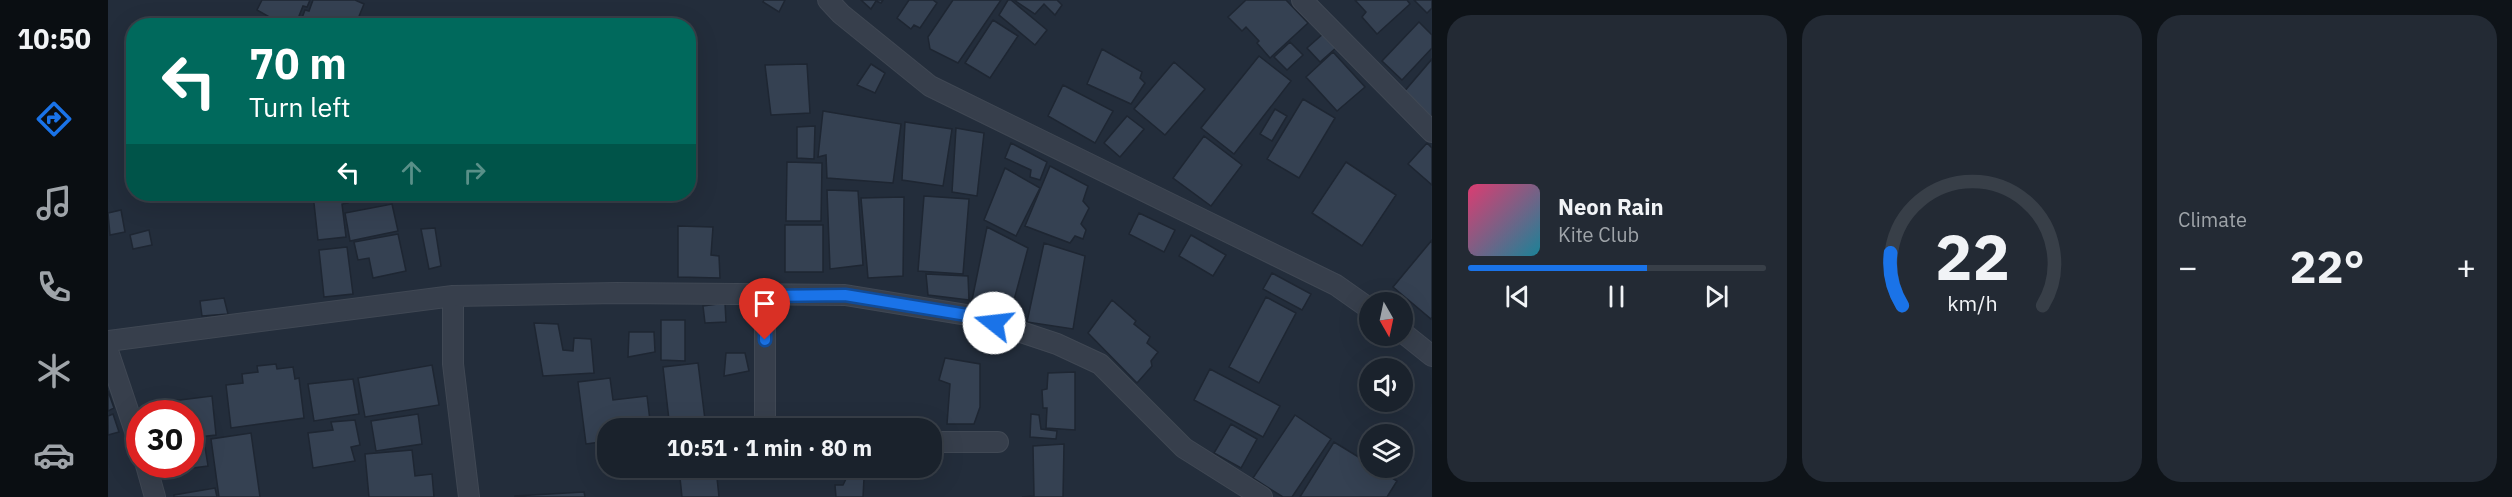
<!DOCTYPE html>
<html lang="en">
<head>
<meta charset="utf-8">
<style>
  body { margin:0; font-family:"IBM Plex Sans",sans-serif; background:#232a34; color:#f1f3f6; height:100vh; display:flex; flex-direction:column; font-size:22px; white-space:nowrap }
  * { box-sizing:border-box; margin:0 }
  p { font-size:20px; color:#9fa4a9 }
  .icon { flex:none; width:33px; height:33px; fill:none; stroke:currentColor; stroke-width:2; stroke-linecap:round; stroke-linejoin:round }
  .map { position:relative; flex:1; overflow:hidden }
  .panel { display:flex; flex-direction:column; gap:15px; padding:15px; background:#0e1318; width:1080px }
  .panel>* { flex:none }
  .hud { position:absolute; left:18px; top:18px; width:570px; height:183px; border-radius:24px; box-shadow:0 6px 24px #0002,0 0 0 2px #383f48; background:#00695c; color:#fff; overflow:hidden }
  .needle { width:39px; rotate:171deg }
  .controls { position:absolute; left:1251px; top:292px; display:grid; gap:12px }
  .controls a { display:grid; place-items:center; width:54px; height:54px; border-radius:50%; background:#1a222c; box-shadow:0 6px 24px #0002,0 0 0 2px #383f48; font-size:30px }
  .speed { position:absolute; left:18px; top:400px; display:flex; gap:12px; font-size:30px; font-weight:700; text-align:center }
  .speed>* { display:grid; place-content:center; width:78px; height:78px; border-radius:50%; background:#1a222c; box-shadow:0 6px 24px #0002,0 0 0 2px #383f48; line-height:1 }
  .speed .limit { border:9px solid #d22; background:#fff; color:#111 }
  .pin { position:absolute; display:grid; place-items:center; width:51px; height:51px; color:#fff; margin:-62px -26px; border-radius:50% 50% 50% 0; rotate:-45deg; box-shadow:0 0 6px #0007 }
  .pin .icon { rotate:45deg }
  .me { position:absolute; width:66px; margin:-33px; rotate:286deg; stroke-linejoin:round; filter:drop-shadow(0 0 4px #0008) }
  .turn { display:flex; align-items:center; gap:21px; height:126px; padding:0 24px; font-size:27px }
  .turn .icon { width:78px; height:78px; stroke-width:2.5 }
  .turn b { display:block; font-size:42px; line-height:51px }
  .lanes { display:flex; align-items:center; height:57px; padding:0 24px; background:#0003; justify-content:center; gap:30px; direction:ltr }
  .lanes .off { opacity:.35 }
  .big { font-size:45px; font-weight:700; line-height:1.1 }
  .panel .card { flex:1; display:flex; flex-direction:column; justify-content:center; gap:9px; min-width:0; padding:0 21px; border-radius:24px; background:#232a34 }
  .panel .dial { align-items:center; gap:0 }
  .dial svg { height:156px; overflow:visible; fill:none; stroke:#383f48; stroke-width:7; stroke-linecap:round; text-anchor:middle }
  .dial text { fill:#f1f3f6; stroke:none }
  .song { display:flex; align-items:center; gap:18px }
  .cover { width:72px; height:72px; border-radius:9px; background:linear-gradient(135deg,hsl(340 70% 55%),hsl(190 70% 35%)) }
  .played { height:6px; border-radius:3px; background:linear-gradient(90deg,#1a73e8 60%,#383f48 60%) }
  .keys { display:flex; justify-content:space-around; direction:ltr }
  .heat { display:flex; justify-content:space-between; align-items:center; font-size:33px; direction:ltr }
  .panel .tiles { flex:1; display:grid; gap:15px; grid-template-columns:repeat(3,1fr) }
  .trip { position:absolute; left:489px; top:418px; width:345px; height:60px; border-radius:24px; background:#1a222c; box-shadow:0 6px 24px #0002,0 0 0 2px #383f48; font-weight:700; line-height:60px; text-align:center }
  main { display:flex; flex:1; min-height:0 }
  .dock { display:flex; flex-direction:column; width:108px; justify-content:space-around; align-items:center; background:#0a0e12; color:#9fa4a9 }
  .dock .icon { width:42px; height:42px }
  .dock .selected { color:#1a73e8 }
  .dock b { font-size:27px; color:#f1f3f6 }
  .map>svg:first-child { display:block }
  .building { fill:#354152; stroke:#1e2632; stroke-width:1.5 }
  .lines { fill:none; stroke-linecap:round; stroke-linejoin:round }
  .minor-casing { stroke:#404854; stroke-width:22 }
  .minor { stroke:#373f4c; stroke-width:20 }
  .route-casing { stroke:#114b97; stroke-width:15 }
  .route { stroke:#1a73e8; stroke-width:10 }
</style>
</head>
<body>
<main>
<nav class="dock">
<b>10:50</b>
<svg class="icon selected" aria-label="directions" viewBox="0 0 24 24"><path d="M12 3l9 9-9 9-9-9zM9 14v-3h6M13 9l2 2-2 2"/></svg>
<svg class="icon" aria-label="music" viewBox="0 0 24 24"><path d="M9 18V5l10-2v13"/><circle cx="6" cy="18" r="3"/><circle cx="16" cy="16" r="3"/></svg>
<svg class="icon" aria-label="phone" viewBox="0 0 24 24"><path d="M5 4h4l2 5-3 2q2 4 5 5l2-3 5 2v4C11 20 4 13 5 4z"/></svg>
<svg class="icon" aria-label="climate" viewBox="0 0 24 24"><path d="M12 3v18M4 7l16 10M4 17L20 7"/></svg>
<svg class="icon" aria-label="car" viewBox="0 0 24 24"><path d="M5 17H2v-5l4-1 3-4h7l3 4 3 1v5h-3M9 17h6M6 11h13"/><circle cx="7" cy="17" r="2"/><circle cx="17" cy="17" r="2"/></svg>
</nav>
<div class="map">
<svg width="1324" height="497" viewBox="0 0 1324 497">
  <rect width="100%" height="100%" fill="#232d3b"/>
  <!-- building -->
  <path class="building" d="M154,0H202L199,7L195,6L187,26H177L149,10Z
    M205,0H247L256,4L247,26H191L197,10L201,11Z
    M656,0H677L671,12L655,2Z
    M753,0H775L773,3L768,1L763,9Z
    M801,0H825L829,3L812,28L806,25L803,29L789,18Z
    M845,0H893L850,63L822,49L820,37Z
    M900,0H903L939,30L927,45L891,15Z
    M906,0H949L954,5L947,15L936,4L927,14Z
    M1138,0H1178L1200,23L1162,58L1149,43L1151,41L1138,27L1134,31L1120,17Z
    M1247,0H1299L1302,4L1269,34L1254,17L1258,12Z
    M1306,0H1324V8L1319,13Z
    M885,20L910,36L882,78L857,63Z
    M1311,22L1324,35V48L1294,80L1274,61Z
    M1216,33L1229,47L1212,62L1199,48Z
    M1182,42L1195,55L1179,70L1166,57Z
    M994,49L1034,72L1032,78L1037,83L1023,104L979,84Z
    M1225,52L1257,87L1229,111L1198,77Z
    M1151,56L1183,81L1126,154L1093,128Z
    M1324,59V118L1295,93Z
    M1066,62L1097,89L1057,135L1026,109Z
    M699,64L702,113L663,115L657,65Z
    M763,64L777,73L767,93L749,85Z
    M955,85L1005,111L987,143L940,116Z
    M1195,99L1227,118L1191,178L1159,159Z
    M1167,109L1179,116L1164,141L1152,134Z
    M715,111L793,124L785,183L719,178L718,155L710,157Z
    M1019,116L1036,129L1012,157L996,143Z
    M797,122L844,129L835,186L794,180Z
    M707,126L706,159L689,158V127Z
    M848,128L876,133L869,196L844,192Z
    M1096,136L1134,165L1103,206L1065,178Z
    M903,143L939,162L932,180L922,177L923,170L897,158Z
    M1319,143L1324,148V185L1300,164Z
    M679,162L714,163L713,221H678Z
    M1238,162L1288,195L1254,246L1204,213Z
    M942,166L980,186L975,201L981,208L973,224L978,230L975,239L967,236L962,243L917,226Z
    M897,168L932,188L908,236L876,220Z
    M719,190L750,191L755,265L722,269Z
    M205,194H239L240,203L234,204L238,237L210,240Z
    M514,194H541V200L514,199Z
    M816,196L861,199L855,274L810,271Z
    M796,197L795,276L760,278L753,198Z
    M284,204L290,231L242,241L237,213Z
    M13,210L17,232L2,235L0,213Z
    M1031,213L1067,230L1056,252L1021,234Z
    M677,225H715V272H677Z
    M570,226L605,227L603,255L611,256L612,278L570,277Z
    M879,227L920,248L902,315L863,305Z
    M327,228L333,266L321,269L313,229Z
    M41,230L44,245L25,249L22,235Z
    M290,234L298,271L265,278L261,258L250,260L246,242Z
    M1083,235L1118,255L1105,276L1071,256Z
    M1324,240V317L1323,319L1285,287Z
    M936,243L977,256L965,329L919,322Z
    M239,247L245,294L216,297L211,250Z
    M1164,273L1203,294L1194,310L1155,289Z
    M818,274L860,276L861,300L820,295Z
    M1158,297L1188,313L1151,383L1121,367Z
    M116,298L120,314L94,316L92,301Z
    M1004,300L1028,321L1026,324L1042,337L1039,343L1050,352L1043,361L1044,366L1029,383L980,333Z
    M617,303L618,322L597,323L595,306Z
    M553,320H577V361L553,360Z
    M426,323L450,324L455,350L465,351L466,338L483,339L486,373L435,376Z
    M521,332H546L547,352L520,357Z
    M618,353H637L641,371L616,376Z
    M837,358L872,364V407L866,424H839L842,384L831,380Z
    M590,363L598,428L562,429L555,367Z
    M168,364L169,369L185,367L187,379L191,378L196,418L123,428L118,385L135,383L134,374L150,372L149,366Z
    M324,365L331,405L257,417L250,378Z
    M1102,369L1172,406L1155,437L1086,400Z
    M967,372V430L938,428L939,408H935L934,390L939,389L940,373Z
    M502,378L505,400L539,396L543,429H500V441L478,444L470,382Z
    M245,379L251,414L206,421L200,384Z
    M0,391L6,408L0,411Z
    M104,396L108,435L82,438V414H41L40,404Z
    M5,414L11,432L0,435V416Z
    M310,414L314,444L268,451L263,421Z
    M923,414L931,415L933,429L949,431L948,439L922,437Z
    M1187,415L1223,439L1184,497H1175L1145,478Z
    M247,420L252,445L243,447L247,461L205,468L200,433L225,430L223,422Z
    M1123,424L1149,439L1133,468L1106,453Z
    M143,433L152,497H111L103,439Z
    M96,441L100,466L77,469L76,465H82V443Z
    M1226,442L1262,464V468H1268L1289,481L1279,497H1192Z
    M956,444L955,497H914L926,496L925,446Z
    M304,450L307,476L324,474L326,497H261L257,454Z
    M571,468H608L611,497H574Z
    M756,478L755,497H728L727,485H735L738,479Z
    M107,488L109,497H66V495Z
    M476,492L477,497H407V496Z"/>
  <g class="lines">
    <defs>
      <path id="minor" d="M720,0L733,14L822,86L1228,285L1262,309
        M1194,0L1324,132
        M345,296V364L361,497
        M1294,332L1324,356
        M0,341L345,296L509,293L737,295L865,316L949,344L992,364L1076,448L1154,497
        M0,351L32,446
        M657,429V296
        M824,442H890
        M38,465L47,497"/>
    </defs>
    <!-- minor casing -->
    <use href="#minor" class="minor-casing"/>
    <!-- minor -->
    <use href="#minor" class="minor"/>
  </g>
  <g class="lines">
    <defs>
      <path id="route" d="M657,340V296L737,295L865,316L886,323"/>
    </defs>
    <!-- route casing -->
    <use href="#route" class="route-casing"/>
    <!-- route -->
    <use href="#route" class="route"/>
  </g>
</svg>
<div class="controls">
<a><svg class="needle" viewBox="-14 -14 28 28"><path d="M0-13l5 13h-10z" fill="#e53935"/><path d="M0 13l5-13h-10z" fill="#9fa4a9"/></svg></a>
<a><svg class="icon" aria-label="sound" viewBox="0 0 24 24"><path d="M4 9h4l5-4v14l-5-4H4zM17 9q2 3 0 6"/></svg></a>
<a><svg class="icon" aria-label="layers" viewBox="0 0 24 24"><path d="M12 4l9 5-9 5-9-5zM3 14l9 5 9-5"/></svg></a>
</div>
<div class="speed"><div class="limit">30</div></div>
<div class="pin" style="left:657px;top:340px;background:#d93025"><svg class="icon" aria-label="arrive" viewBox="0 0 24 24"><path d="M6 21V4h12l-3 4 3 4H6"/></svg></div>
<svg class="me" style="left:886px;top:323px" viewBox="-20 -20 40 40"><circle r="19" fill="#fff"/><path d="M0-13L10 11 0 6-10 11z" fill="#1a73e8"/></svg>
<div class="trip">10:51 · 1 min · 80 m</div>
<div class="hud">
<div class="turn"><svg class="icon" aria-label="left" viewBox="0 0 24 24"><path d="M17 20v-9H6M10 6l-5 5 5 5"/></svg><div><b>70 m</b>Turn left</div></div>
<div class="lanes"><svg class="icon" aria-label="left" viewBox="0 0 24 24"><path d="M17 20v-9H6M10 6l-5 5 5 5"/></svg><svg class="icon off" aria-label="ahead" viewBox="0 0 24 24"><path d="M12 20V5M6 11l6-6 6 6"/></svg><svg class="icon off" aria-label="right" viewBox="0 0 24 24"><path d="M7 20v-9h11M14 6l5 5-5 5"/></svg></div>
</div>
</div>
<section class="panel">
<div class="tiles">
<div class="card">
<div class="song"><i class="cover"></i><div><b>Neon Rain</b><p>Kite Club</p></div></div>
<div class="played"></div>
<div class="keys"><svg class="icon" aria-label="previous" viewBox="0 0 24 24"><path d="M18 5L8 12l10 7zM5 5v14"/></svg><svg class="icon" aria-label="pause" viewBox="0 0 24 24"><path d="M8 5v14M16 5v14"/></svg><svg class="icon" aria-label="next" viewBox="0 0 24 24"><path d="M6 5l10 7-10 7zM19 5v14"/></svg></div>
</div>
<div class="card dial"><svg viewBox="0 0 100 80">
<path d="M14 69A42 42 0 1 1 86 69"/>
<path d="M14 69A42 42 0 0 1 8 42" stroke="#1a73e8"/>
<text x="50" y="56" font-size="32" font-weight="700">22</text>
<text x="50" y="72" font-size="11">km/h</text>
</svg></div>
<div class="card"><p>Climate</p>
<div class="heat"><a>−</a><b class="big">22°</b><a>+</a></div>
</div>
</div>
</section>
</main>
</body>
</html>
